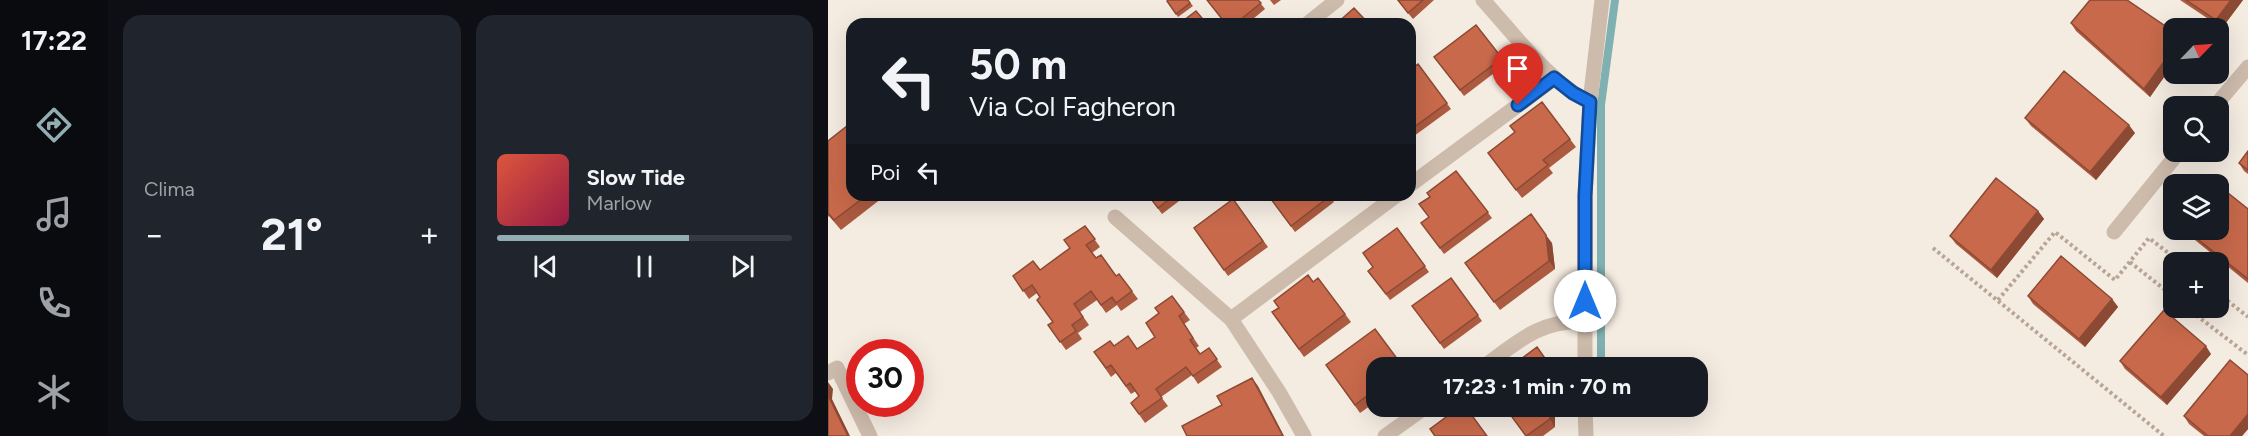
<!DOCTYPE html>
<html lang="it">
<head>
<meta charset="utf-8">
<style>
  body { margin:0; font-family:Figtree,sans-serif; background:#20242c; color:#f1f3f6; height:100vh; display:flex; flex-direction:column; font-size:22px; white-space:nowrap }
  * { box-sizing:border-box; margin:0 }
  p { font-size:20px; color:#9ea1a6 }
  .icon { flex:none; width:33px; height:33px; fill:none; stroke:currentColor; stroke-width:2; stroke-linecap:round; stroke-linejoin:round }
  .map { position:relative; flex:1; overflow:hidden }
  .sheet { display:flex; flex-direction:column; gap:15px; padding:15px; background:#0d0f14; width:720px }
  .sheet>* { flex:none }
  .top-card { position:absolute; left:18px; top:18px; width:570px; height:183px; border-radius:18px; box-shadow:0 6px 24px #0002; background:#171b24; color:#f1f3f6; overflow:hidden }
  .needle { width:39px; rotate:65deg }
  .buttons { position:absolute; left:1335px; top:18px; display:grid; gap:12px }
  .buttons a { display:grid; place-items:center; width:66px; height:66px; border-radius:12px; background:#171b24; box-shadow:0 6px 24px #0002; font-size:30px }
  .speed { position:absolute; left:18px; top:339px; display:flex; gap:12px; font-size:30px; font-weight:700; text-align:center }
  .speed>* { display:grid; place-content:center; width:78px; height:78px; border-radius:50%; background:#171b24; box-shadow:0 6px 24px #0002; line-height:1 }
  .speed .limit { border:9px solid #d22; background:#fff; color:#111 }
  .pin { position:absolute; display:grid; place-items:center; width:51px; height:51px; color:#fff; margin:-62px -26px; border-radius:50% 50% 50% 0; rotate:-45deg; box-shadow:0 0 6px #0007 }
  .pin .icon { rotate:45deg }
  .me { position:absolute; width:66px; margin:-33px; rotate:0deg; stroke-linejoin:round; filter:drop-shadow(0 0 4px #0008) }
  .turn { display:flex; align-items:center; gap:21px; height:126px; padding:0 24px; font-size:27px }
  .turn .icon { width:78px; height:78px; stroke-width:2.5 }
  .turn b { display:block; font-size:42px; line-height:51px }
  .then { display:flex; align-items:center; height:57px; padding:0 24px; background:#0003; gap:12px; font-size:22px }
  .big { font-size:45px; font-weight:700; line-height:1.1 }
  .sheet .widget { flex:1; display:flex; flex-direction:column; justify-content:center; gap:9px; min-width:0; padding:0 21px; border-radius:18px; background:#20242c }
  .song { display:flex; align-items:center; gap:18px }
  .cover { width:72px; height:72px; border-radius:9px; background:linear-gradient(135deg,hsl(10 70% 55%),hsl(340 70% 35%)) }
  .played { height:6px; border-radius:3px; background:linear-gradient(90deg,#92aeb2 65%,#363941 65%) }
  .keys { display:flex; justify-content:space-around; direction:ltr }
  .heat { display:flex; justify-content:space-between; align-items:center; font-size:33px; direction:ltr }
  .sheet .tiles { flex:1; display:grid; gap:15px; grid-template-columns:repeat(2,1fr) }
  .trip { position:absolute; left:538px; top:357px; width:342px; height:60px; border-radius:18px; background:#171b24; box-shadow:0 6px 24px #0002; font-weight:700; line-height:60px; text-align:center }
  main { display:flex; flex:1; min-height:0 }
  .tab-bar { display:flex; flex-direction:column; width:108px; justify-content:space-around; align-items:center; background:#090b0e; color:#9ea1a6 }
  .tab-bar .icon { width:42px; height:42px }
  .tab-bar .on { color:#92aeb2 }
  .tab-bar b { font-size:27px; color:#f1f3f6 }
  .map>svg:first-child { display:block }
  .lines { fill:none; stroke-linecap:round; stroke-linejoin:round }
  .stream { stroke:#7fb0b2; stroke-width:8 }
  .path { stroke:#b9a596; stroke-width:4; stroke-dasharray:3 3; stroke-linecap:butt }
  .minor { stroke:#cdbbac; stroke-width:15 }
  .wall { fill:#ac5a40 }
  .shaded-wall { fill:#8c4a34 }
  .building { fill:#c8694b; stroke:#8c4a34; stroke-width:1.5 }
  .route-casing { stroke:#114b97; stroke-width:15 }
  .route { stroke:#1a73e8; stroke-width:10 }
</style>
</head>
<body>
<main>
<nav class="tab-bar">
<b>17:22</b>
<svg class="icon on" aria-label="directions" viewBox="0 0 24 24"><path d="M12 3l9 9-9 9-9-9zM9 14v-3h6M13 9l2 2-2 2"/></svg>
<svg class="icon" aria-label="music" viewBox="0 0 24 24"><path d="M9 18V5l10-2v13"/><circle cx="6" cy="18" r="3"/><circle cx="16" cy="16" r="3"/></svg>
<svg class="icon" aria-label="phone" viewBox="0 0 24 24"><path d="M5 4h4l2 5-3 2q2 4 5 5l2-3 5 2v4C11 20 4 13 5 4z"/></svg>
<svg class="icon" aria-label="climate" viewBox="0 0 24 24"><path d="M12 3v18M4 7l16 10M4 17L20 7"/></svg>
</nav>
<section class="sheet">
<div class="tiles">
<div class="widget"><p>Clima</p>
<div class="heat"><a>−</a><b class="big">21°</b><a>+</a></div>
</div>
<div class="widget">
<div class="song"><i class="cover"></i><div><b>Slow Tide</b><p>Marlow</p></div></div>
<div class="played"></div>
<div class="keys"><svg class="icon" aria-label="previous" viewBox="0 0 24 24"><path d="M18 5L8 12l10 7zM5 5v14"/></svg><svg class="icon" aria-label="pause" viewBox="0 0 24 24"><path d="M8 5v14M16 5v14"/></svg><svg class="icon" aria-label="next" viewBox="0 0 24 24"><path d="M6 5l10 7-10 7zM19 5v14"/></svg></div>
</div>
</div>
</section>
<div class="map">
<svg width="1420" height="436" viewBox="0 0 1420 436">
  <rect width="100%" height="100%" fill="#f4ebe1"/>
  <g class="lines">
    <!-- stream -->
    <path class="stream" d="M773,368V105L787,0"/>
    <!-- path -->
    <path class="path" d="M1105,248L1336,436
      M1302,262L1346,297
      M1390,293L1420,317
      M1170,300L1227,232L1287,280L1321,238L1352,262
      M1359,308L1420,355"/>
    <!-- minor -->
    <path class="minor" d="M655,0C685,33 723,84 762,102
      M479,24L509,0
      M1387,106L1420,67
      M582,185L727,78
      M287,217L403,319L451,392L476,436
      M1286,232L1351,152
      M403,319L569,195
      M654,368C688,343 712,319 757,322
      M757,368V196L762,102L774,0
      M0,373L9,368L42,436
      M757,406L758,436
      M557,436L599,406"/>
  </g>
  <!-- wall -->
  <path class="wall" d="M360,0L365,6L350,17L339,1Z
    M379,0H430L437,9L419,24H398Z
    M442,0H453L446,5Z
    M569,0H606L585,19Z
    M1352,0H1415L1394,28Z
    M1243,23L1346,32V63L1322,97L1248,31Z
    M648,25L678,64L636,96L606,57Z
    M590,64L623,109L582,139V70Z
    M714,102L748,147L721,168L725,173L694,198L666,161L687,133Z
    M1197,118L1307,133L1268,180L1203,126Z
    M0,141L24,195H58L13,230L1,216L0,217Z
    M1420,151V174L1416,171L1411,163Z
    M628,171L664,218L616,254L593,223L601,217L602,197Z
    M320,195H359L334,214Z
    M440,195H501L506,202L467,232Z
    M405,199L440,247L400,276L366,228Z
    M1420,209V283L1362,236L1357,230H1390Z
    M1210,211L1216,219L1169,278L1128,244L1122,236Z
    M257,226L272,247L264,253L268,258L288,276L291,274L310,299L293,311L289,305L278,313L269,300L252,312L261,325L250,333L254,339L238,350L220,325L225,322L212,297L209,293L201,299L185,276L212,270L242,248Z
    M569,228L601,272L562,300L540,271L545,267Z
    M724,243L727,269L672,310L637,263Z
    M490,278L523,322L476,357L444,312Z
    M623,278L654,321L616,349L584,306Z
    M344,296L362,320L356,324L371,346L368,348L372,354L381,348L394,367L370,384L364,375L333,397L340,406L317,423L303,403L311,396L308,391L303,394L288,373L283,377L266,352L286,346L309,349L327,337Z
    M1200,296L1284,299L1290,307L1257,347L1205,304Z
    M1383,354L1339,405L1297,369L1292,361Z
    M498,365L549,368V401L532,413Z
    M1420,375V429L1414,436H1376L1361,424L1356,416Z
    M727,406V427L715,436H697Z"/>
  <!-- shaded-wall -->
  <path class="shaded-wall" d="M1403,0H1415L1394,28L1388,20Z
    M1346,48V63L1322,97L1316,89Z
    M1301,125L1307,133L1268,180L1262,172Z
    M1210,211L1216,219L1169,278L1163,270Z
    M718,235L724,243L727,269L721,261Z
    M1284,299L1290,307L1257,347L1251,339Z
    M1378,346L1383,354L1339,405L1333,397Z
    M424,378L430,386L456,436H455Z
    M0,382L5,389L4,399L22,436H20L0,395Z
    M721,406H727V427L722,419Z
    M1420,414V429L1414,436H1402Z"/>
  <!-- building -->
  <path class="building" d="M340,0H360L362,3L348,14L339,1Z
    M379,0H430L433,3L407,24H398Z
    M570,0H595L580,13Z
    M1262,0H1299L1346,32V48L1316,89L1243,23Z
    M1358,0H1403L1388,20Z
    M526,8L541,24H508Z
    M368,11L379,24H351Z
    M648,25L674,58L632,90L606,57Z
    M590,64L619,103L582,130V70Z
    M1236,71L1301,125L1262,172L1197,118Z
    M714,102L742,139L715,160L720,165L688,190L660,153L687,132L682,126Z
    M24,122V195H39L6,220L0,213V141Z
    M1420,151V170L1411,163Z
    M628,171L660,212L612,248L593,223L601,217L591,204L602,197L599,193Z
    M1168,178L1210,211L1163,270L1122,236Z
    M1390,185L1420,209V279L1358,230H1390Z
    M320,195H347L330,208Z
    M440,195H501L502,196L463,226Z
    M405,199L435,241L396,270L366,228Z
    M703,214L718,235L721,261L666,302L637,263Z
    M257,226L267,239L258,245L268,258L273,255L288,276L291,274L304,291L288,303L284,297L273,305L263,291L246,304L255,317L244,325L248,331L232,342L220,325L225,322L209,300L212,297L204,285L195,291L185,276L205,261L212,270L242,248L236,240Z
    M569,228L597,266L558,294L540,271L545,267L535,253Z
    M1233,256L1284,299L1251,339L1200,296Z
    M480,275L485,282L490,278L517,314L471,349L444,312L451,308L446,301Z
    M623,278L650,315L612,343L584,306Z
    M344,296L356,312L351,316L365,338L362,340L372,354L381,348L389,359L365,376L358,367L328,389L334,398L311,414L303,403L311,396L302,383L298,386L283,365L278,368L266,352L282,341L286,346L300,336L309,349L327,337L318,323L331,313L327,308Z
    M1336,310L1378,346L1333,397L1292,361Z
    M547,329L576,368H549V388L527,405L498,365Z
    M709,347L721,364V368H681Z
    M1402,360L1420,375V414L1402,436H1380L1356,416Z
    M424,378L455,436H359L354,426L394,405L389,396Z
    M0,395L20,436H0Z
    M633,406H637L659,436H607L602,429Z
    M676,406H721L722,419L698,436Z"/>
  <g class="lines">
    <defs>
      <path id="route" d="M690,105L726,78L745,93L762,102L757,196V301"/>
    </defs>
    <!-- route casing -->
    <use href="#route" class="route-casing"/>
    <!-- route -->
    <use href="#route" class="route"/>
  </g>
</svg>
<div class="buttons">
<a><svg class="needle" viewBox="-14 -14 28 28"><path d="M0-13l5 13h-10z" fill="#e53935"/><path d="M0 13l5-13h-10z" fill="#9ea1a6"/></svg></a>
<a><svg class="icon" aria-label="search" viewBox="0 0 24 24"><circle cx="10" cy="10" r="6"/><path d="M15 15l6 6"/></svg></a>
<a><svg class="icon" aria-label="layers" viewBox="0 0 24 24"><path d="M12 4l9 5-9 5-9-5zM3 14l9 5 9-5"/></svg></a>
<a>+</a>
</div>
<div class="speed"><div class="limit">30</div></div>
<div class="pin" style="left:690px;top:105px;background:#d93025"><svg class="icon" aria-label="arrive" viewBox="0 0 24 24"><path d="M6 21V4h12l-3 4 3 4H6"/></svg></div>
<svg class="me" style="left:757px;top:301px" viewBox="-20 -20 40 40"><circle r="19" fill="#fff"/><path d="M0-13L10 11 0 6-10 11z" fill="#1a73e8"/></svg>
<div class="trip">17:23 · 1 min · 70 m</div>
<div class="top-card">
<div class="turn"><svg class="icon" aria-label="left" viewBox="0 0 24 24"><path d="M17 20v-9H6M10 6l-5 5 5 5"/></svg><div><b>50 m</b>Via Col Fagheron</div></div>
<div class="then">Poi<svg class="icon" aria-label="left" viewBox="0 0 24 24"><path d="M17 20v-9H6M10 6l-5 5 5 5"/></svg></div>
</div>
</div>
</main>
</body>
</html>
